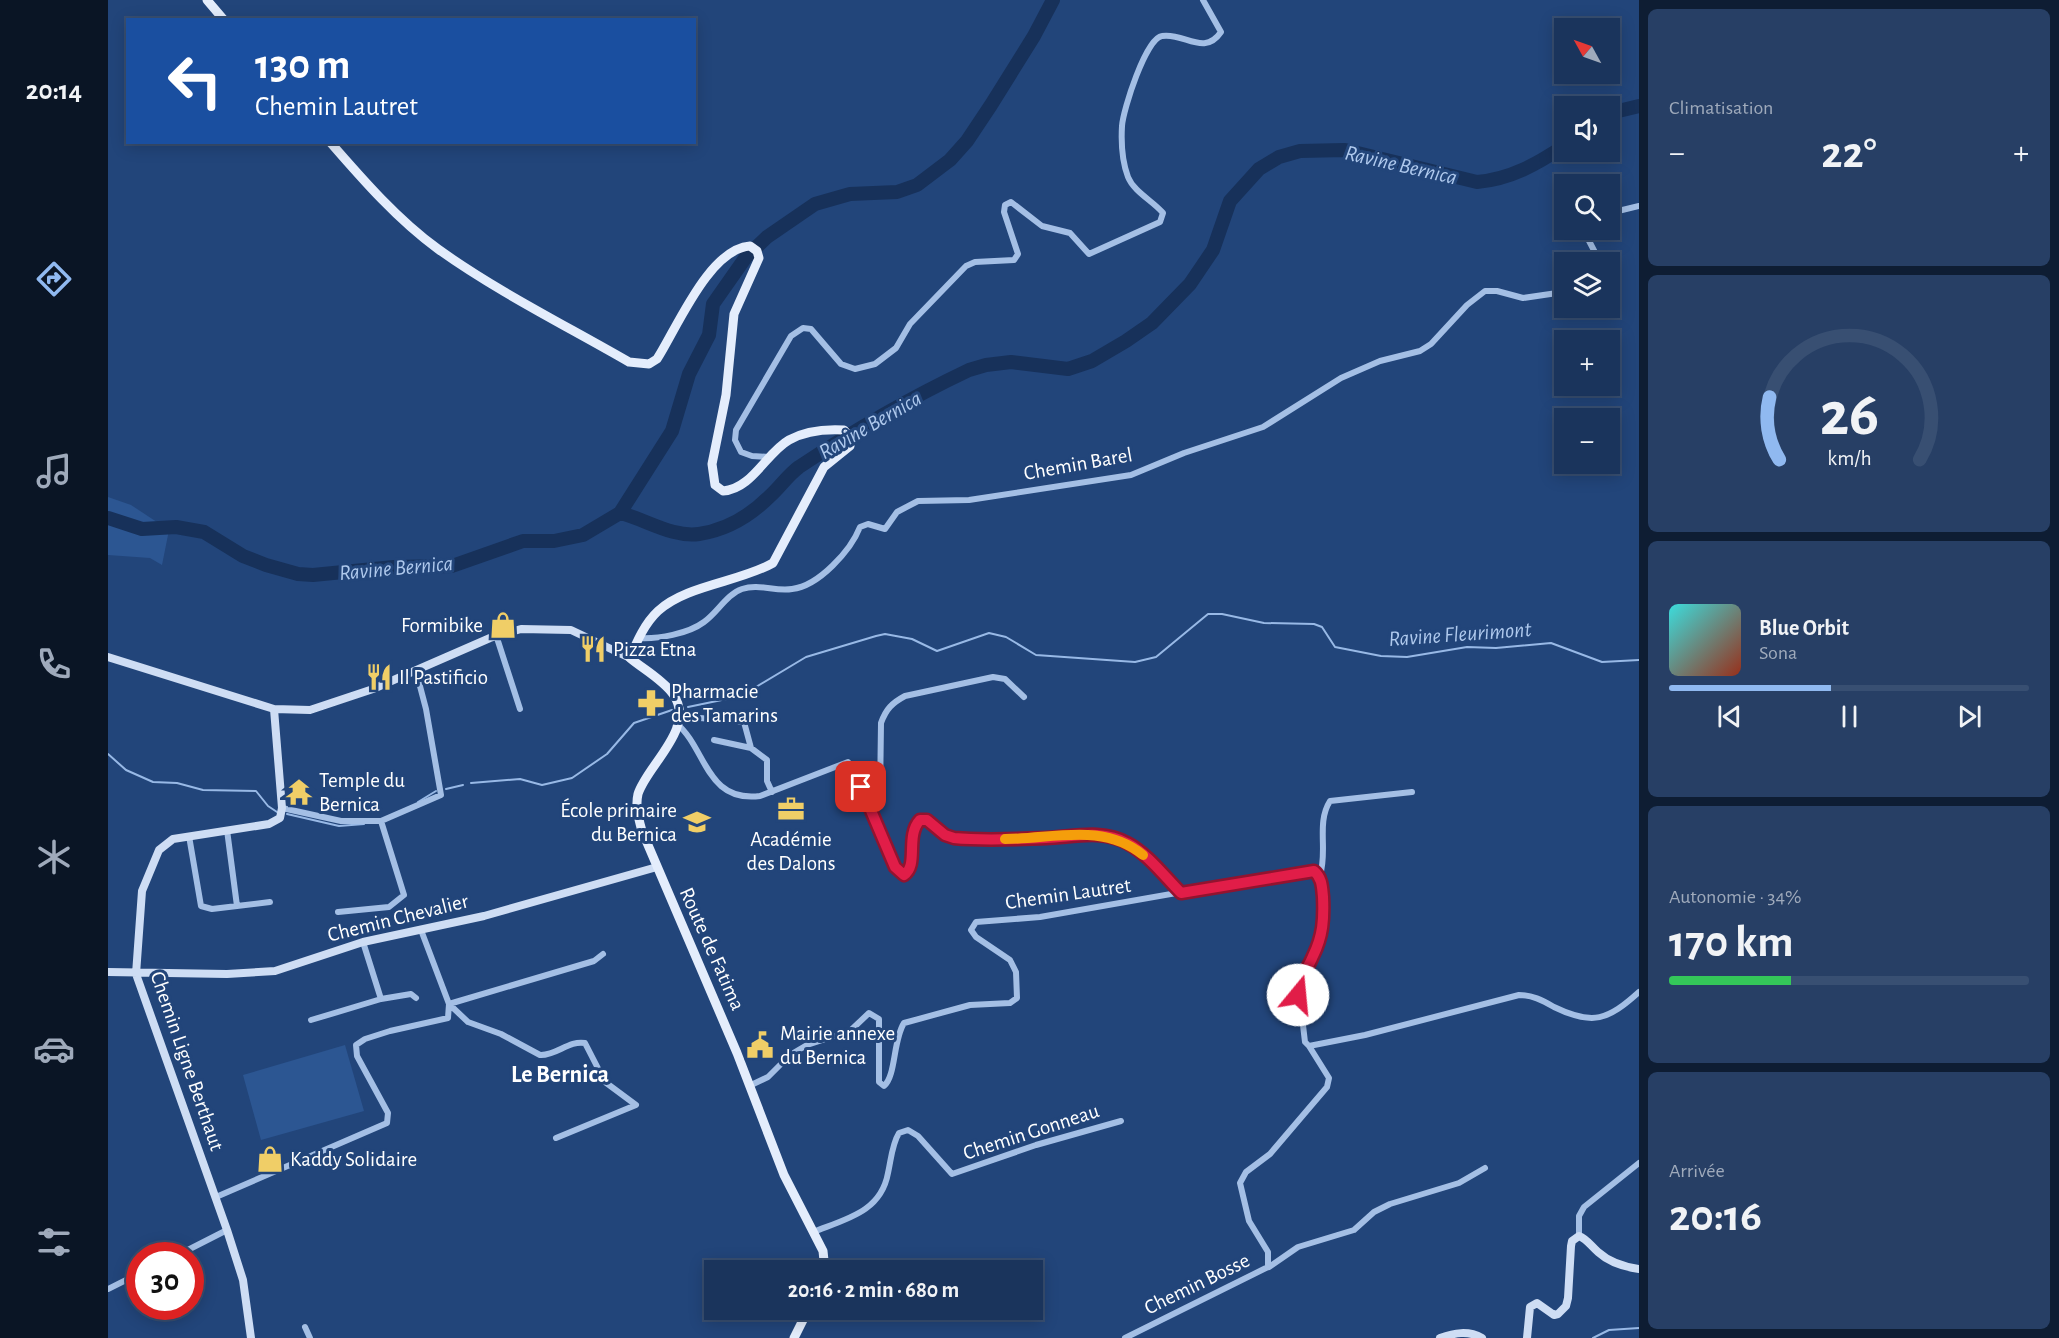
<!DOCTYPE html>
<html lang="fr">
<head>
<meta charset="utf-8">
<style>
  body { margin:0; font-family:"Alegreya Sans",sans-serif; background:#273f65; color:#f1f3f6; height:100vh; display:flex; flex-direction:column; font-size:22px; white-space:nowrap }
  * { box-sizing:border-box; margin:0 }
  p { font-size:20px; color:#9faabb }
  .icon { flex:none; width:33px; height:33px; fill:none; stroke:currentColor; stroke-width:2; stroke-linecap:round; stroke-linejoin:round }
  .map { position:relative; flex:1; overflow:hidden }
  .panel { display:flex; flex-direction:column; gap:9px; padding:9px; background:#0e1d33; width:420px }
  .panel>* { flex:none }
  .hud { position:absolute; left:18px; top:18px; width:570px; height:126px; border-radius:0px; box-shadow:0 3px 15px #0003,0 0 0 2px #384f72; background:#1a4fa0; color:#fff; overflow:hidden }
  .needle { width:39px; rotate:310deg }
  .tools { position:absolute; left:1446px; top:18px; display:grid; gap:12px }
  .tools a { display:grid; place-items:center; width:66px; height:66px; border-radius:0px; background:#1a345c; box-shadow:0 3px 15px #0003,0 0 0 2px #384f72; font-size:30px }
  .speed { position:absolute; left:18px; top:1242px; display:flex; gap:12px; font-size:30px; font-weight:700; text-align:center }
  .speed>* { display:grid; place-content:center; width:78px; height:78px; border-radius:50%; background:#1a345c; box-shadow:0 3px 15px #0003,0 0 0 2px #384f72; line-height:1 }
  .speed .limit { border:9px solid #d22; background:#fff; color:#111 }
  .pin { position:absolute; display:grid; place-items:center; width:51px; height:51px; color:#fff; margin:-26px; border-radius:12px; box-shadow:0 3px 9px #0006 }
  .me { position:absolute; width:66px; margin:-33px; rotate:17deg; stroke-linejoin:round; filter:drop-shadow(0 0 4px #0008) }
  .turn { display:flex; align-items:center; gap:21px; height:126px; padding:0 30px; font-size:27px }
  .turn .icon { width:78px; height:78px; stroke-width:2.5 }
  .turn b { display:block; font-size:42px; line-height:51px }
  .big { font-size:45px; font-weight:700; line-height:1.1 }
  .panel .widget { flex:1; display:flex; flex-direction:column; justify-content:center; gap:9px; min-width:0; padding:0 21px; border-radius:9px; background:#273f65 }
  .panel .dial { align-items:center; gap:0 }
  .dial svg { height:156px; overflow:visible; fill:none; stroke:#384f72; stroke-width:7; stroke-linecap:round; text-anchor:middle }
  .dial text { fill:#f1f3f6; stroke:none }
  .song { display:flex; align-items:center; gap:18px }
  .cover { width:72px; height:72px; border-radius:9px; background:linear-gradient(135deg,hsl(180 70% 55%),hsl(10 70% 35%)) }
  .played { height:6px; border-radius:3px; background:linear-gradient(90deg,#90b9f0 45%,#384f72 45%) }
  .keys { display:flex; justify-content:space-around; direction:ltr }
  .heat { display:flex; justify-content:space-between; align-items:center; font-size:33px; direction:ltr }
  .charge { height:9px; border-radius:4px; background:linear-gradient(90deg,#34c759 34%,#384f72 0) }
  .trip { position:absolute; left:596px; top:1260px; width:339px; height:60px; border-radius:0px; background:#1a345c; box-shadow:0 3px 15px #0003,0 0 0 2px #384f72; font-weight:700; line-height:60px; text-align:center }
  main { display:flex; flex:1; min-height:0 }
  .tab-bar { display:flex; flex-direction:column; width:108px; justify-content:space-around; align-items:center; background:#0a1525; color:#9faabb }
  .tab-bar .icon { width:42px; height:42px }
  .tab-bar .current { color:#90b9f0 }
  .tab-bar b { font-size:27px; color:#f1f3f6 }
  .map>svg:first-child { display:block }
  .green { fill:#2c5692 }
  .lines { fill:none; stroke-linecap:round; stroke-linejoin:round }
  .stream { stroke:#98b9e6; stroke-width:2 }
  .river { stroke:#17315a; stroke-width:14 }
  .street { stroke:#a4bfe5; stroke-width:6 }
  .secondary { stroke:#ceddf4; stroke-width:8 }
  .primary { stroke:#e4edfc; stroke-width:9 }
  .route-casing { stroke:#92132f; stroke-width:15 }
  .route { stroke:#e11d48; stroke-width:10 }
  .slow { stroke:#f59e0b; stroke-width:10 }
  .labels { text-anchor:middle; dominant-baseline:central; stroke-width:6; stroke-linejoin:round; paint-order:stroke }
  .street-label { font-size:21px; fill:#fff; stroke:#22457a }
  .poi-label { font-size:21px; fill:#fff; stroke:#22457a; text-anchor:start }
  .water-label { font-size:22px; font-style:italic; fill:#afc9ed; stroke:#22457a }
  .quarter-label { font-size:24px; font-weight:bold; fill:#fff; stroke:#22457a }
</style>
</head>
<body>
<main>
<nav class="tab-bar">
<b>20:14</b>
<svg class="icon current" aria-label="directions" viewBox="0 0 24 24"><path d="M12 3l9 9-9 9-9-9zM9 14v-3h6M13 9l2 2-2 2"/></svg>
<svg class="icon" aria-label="music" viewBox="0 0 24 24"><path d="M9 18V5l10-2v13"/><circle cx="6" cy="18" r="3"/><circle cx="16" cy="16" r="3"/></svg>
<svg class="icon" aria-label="phone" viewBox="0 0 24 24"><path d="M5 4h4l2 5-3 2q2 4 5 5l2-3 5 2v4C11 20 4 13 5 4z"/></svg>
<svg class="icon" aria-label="climate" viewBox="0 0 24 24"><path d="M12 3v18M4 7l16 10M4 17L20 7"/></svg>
<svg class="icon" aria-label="car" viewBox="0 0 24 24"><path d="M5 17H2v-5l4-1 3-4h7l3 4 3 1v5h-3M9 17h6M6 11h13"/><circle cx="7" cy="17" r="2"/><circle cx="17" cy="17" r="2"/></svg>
<svg class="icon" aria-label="filters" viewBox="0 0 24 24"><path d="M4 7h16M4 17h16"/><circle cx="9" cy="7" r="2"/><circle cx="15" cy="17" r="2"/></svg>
</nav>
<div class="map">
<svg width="1531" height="1338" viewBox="0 0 1531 1338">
  <rect width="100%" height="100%" fill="#22457a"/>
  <!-- green -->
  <path class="green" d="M0,497L23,505L61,530L54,565L42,558L0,555Z
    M237,1045L256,1111L153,1140L135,1075Z"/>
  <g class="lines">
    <!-- stream -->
    <path class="stream" d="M580,707L633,696L698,657L768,636L777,634L804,639L829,651L881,633L898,637L928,655L1027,662L1048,657L1100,614H1114L1156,623L1206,624L1214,627L1227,647L1273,656L1299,657L1359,647L1388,648L1443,643L1494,662L1531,660
      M0,754L18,770L45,782L69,783L95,790L148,791L160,806L169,812
      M363,783L412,779L434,785L464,778L499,754L526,723L564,710
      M338,789L355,785
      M310,802L328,791
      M179,814L231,826L256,824
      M1485,1338L1501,1330L1531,1328"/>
    <!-- river -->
    <path class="river" d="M1502,113L1531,106
      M512,513L564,431L581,374L601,335L605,304L638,257L659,237L707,204L742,194L789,192L809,185L842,160L859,141L883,105L926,36L945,0
      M0,518L34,529L68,527L96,532L135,556L158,565L190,574L205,575L286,567L344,566L415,541H446L475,535L512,513C537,519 565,538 591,534C618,530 643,515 662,496C672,487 680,475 691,467C745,431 802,398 861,370L878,365L903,362L960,369L984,361L1018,341L1044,323L1082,284L1105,250L1122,201L1151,169L1171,157L1192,151L1237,150L1369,182C1403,179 1429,164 1456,146"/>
    <!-- street -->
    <path class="street" d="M1502,213L1531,206
      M1479,230V237L1492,262
      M661,457L644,456L633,452L627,440L628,430L683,336L695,328L703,329L733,364L747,369L767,364L788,348L802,324L858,266L867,262L906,260L910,254L896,212L897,205L903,202L934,226L962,233L981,254L1052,222L1055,213C1045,201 1026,192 1020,177C1014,161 1013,143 1014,126C1015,110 1038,38 1054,36C1076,32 1096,57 1113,32L1095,0
      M388,635L412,709
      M531,638C550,639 580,634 596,622C609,613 619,594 634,589C651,583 667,592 684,589C711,586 743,550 752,527L760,524L777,529L789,512L810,501L861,500L1023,475L1076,453L1155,427L1233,378L1272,361L1312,351L1323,344L1359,305L1377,291H1389L1415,298L1456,292
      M570,716L636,722L643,748
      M569,724C598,748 598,803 652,796L740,762L744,766L787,867L796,875C811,865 797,836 812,820H819L837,835L846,839C875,840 905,839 934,838C962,837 993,829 1019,843C1039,854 1057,877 1073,893
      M606,740L643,748L659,760V781L664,792
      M174,808L233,821H273L333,795L318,709L308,671
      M763,808L768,805L772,797L773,723C778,709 784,703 797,696L885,677L897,679L916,697
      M81,836L93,906L104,909L129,906L119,830
      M1212,875C1220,851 1208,823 1222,801L1304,792
      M129,906L162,902
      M230,912L281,907L296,895L273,821
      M273,999L303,994L308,998
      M341,1004L360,1022L393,1034L432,1055C448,1056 461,1040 477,1043L497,1082L528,1105L448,1138
      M341,1004L486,961L495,954
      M203,1020L273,999L255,942
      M641,1086L660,1077L682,1055L699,1045L742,1031L761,1013L771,1019V1082L776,1086C788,1076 785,1040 796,1023L862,1005L902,1003L909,998L908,972L902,960L868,937L863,930L868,922L932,917L1200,870L1206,871L1212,875L1217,922L1204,959L1190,983L1197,1042L1201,1046L1257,1035L1411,995C1424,995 1434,1000 1446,1007C1485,1026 1500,1020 1531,992
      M108,1197L279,1123L280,1113L249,1056L248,1045L257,1039L282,1031L340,1018L341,1004L313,930
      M705,1232C738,1219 773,1212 780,1173C783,1160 784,1144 791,1133L800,1130L810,1136L844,1174L928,1145L1013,1121
      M1471,1236V1216L1476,1207L1531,1163
      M68,1256L119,1230
      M1161,1267L1190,1247L1246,1230L1266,1212L1282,1204L1351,1183L1377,1168
      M0,1289L32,1273
      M197,1327L202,1338
      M1017,1338L1160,1267V1252L1141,1221L1132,1183L1138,1172L1162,1154L1219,1087L1221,1078L1201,1046"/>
    <!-- secondary -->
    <path class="secondary" d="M0,657L166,709L202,710L265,689L382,638L413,629L463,630L522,658
      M0,972L119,974L167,971L255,942L376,916L549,867
      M143,1338L135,1280L119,1230L28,974L34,891L51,850L65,839L161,824L172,818L174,808L166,709
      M1332,1338C1346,1333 1360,1330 1374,1338
      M1419,1338L1422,1307L1429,1303L1446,1315L1450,1314L1458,1306L1460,1298L1463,1246L1464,1241L1471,1236C1479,1239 1483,1246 1490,1252C1501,1262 1517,1267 1531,1269"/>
    <!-- primary -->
    <path class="primary" d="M99,0L116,20
      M222,142C255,180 290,220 330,249C390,292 457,325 521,362L541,364L549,359C569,328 601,249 642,246L649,251L651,258L626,314L618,395L604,464L607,485L615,491C644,489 658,453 681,440C697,431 718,429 736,430L743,438L742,446L716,467L665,563C632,582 578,585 550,611C537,623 529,641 522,658C535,669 554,679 565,694C589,728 539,765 530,794C527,807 531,820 534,831L629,1053L676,1175L715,1251L717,1270
      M686,1338L700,1310"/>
  </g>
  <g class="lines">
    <defs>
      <path id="route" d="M753,787L787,867L796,875C811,865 797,836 812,820H819L837,835L846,838C877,841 908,839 938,838C965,837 994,829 1019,843C1040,854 1057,877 1073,893L1206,871C1214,878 1214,886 1215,897C1216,919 1215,936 1205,956C1199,971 1190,978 1190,995"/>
    </defs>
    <!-- route casing -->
    <use href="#route" class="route-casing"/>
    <!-- route -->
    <use href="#route" class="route"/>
    <!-- slow -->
    <path class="slow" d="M897,839C945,839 995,822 1035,855"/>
  </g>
  <!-- icons -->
  <defs>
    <symbol id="shop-bare" viewBox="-9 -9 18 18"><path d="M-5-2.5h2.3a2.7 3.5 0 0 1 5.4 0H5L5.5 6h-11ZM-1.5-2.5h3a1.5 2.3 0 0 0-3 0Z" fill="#f0ce67" stroke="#22457a" stroke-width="2.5" paint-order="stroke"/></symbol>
    <symbol id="restaurant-bare" viewBox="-9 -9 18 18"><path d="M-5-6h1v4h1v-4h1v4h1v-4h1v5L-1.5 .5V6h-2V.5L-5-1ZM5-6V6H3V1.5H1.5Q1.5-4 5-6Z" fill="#f0ce67" stroke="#22457a" stroke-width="2.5" paint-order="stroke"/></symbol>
    <symbol id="pharmacy-bare" viewBox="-9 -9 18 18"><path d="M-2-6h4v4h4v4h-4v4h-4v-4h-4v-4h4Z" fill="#f0ce67" stroke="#22457a" stroke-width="2.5" paint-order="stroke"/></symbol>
    <symbol id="temple-bare" viewBox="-9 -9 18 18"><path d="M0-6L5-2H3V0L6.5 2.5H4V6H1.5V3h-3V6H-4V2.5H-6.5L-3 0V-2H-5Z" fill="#f0ce67" stroke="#22457a" stroke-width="2.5" paint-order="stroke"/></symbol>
    <symbol id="office-bare" viewBox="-9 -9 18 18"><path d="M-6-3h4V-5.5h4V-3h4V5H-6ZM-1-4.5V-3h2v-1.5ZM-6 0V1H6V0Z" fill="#f0ce67" stroke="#22457a" stroke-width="2.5" paint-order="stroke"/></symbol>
    <symbol id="school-bare" viewBox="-9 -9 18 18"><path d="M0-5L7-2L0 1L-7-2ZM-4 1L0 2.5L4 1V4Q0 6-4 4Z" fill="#f0ce67" stroke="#22457a" stroke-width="2.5" paint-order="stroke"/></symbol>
    <symbol id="civic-bare" viewBox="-9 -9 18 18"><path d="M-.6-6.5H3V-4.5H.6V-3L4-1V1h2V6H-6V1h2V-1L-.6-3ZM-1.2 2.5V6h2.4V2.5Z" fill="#f0ce67" stroke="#22457a" stroke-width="2.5" paint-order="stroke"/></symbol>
  </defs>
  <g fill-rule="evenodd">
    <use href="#shop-bare" x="376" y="606" width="38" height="38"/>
    <use href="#restaurant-bare" x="466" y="630" width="38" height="38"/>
    <use href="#restaurant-bare" x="252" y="658" width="38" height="38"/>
    <use href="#pharmacy-bare" x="524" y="684" width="38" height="38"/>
    <use href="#temple-bare" x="172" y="773" width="38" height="38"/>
    <use href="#office-bare" x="664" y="790" width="38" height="38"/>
    <use href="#school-bare" x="570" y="803" width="38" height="38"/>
    <use href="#civic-bare" x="633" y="1026" width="38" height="38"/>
    <use href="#shop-bare" x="143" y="1140" width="38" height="38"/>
  </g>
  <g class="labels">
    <!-- street labels -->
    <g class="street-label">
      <text transform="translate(970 464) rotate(-10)">Chemin Barel</text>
      <text transform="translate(960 894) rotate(-8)">Chemin Lautret</text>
      <text transform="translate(290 918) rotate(-14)">Chemin Chevalier</text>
      <text transform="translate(604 949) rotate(66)">Route de Fatima</text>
      <text transform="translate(79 1061) rotate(71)">Chemin Ligne Berthaut</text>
      <text transform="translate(923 1132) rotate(-18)">Chemin Gonneau</text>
      <text transform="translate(1089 1284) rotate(-26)">Chemin Bosse</text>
    </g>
    <!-- poi labels -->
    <g class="poi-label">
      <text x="375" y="625" text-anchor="end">Formibike</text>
      <text x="505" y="649">Pizza Etna</text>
      <text x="291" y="677">Il Pastificio</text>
      <text x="563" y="691">Pharmacie<tspan x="563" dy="24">des Tamarins</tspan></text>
      <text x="211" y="780">Temple du<tspan x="211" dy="24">Bernica</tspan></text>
      <text x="569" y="810" text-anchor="end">École primaire<tspan x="569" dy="24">du Bernica</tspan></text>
      <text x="683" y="839" text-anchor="middle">Académie<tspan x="683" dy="24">des Dalons</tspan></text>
      <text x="672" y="1033">Mairie annexe<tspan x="672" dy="24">du Bernica</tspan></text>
      <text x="182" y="1159">Kaddy Solidaire</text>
    </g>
    <!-- water labels -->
    <g class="water-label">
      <text transform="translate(1293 165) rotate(13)">Ravine Bernica</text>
      <text transform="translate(762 425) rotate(-30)">Ravine Bernica</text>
      <text transform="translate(288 568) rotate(-5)">Ravine Bernica</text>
      <text transform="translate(1352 634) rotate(-4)">Ravine Fleurimont</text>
    </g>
    <!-- quarter labels -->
    <g class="quarter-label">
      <text x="452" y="1075">Le Bernica</text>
    </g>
  </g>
</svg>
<div class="tools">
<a><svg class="needle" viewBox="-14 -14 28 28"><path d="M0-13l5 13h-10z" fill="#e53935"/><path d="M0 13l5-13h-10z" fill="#9faabb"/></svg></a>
<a><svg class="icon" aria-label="sound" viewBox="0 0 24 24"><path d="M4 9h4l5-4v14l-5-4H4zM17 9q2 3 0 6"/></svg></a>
<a><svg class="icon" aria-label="search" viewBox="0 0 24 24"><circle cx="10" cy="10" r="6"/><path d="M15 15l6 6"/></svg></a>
<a><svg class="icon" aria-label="layers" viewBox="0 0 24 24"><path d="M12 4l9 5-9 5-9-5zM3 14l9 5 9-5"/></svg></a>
<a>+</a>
<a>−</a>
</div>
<div class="speed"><div class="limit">30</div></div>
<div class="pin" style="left:753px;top:787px;background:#d93025"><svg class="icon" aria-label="arrive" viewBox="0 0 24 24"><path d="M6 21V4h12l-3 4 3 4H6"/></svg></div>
<svg class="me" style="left:1190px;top:995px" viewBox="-20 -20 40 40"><circle r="19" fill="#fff"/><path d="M0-13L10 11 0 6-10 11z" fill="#e11d48"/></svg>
<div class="trip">20:16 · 2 min · 680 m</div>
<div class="hud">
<div class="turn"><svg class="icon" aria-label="left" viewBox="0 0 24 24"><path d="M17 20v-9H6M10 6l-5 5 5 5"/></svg><div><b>130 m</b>Chemin Lautret</div></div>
</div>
</div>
<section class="panel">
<div class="widget"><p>Climatisation</p>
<div class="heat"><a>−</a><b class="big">22°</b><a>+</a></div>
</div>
<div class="widget dial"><svg viewBox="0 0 100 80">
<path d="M14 69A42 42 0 1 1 86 69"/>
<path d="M14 69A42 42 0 0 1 9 37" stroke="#90b9f0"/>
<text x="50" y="56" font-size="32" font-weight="700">26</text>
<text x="50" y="72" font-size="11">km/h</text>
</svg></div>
<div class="widget">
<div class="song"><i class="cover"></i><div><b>Blue Orbit</b><p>Sona</p></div></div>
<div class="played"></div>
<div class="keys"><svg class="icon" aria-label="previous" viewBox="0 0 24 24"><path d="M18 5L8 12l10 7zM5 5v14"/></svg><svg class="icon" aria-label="pause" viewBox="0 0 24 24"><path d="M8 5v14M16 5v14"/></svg><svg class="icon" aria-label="next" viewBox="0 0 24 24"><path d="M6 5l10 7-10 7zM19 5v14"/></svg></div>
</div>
<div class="widget"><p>Autonomie · 34%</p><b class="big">170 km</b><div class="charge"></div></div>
<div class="widget"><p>Arrivée</p><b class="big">20:16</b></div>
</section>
</main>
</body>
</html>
